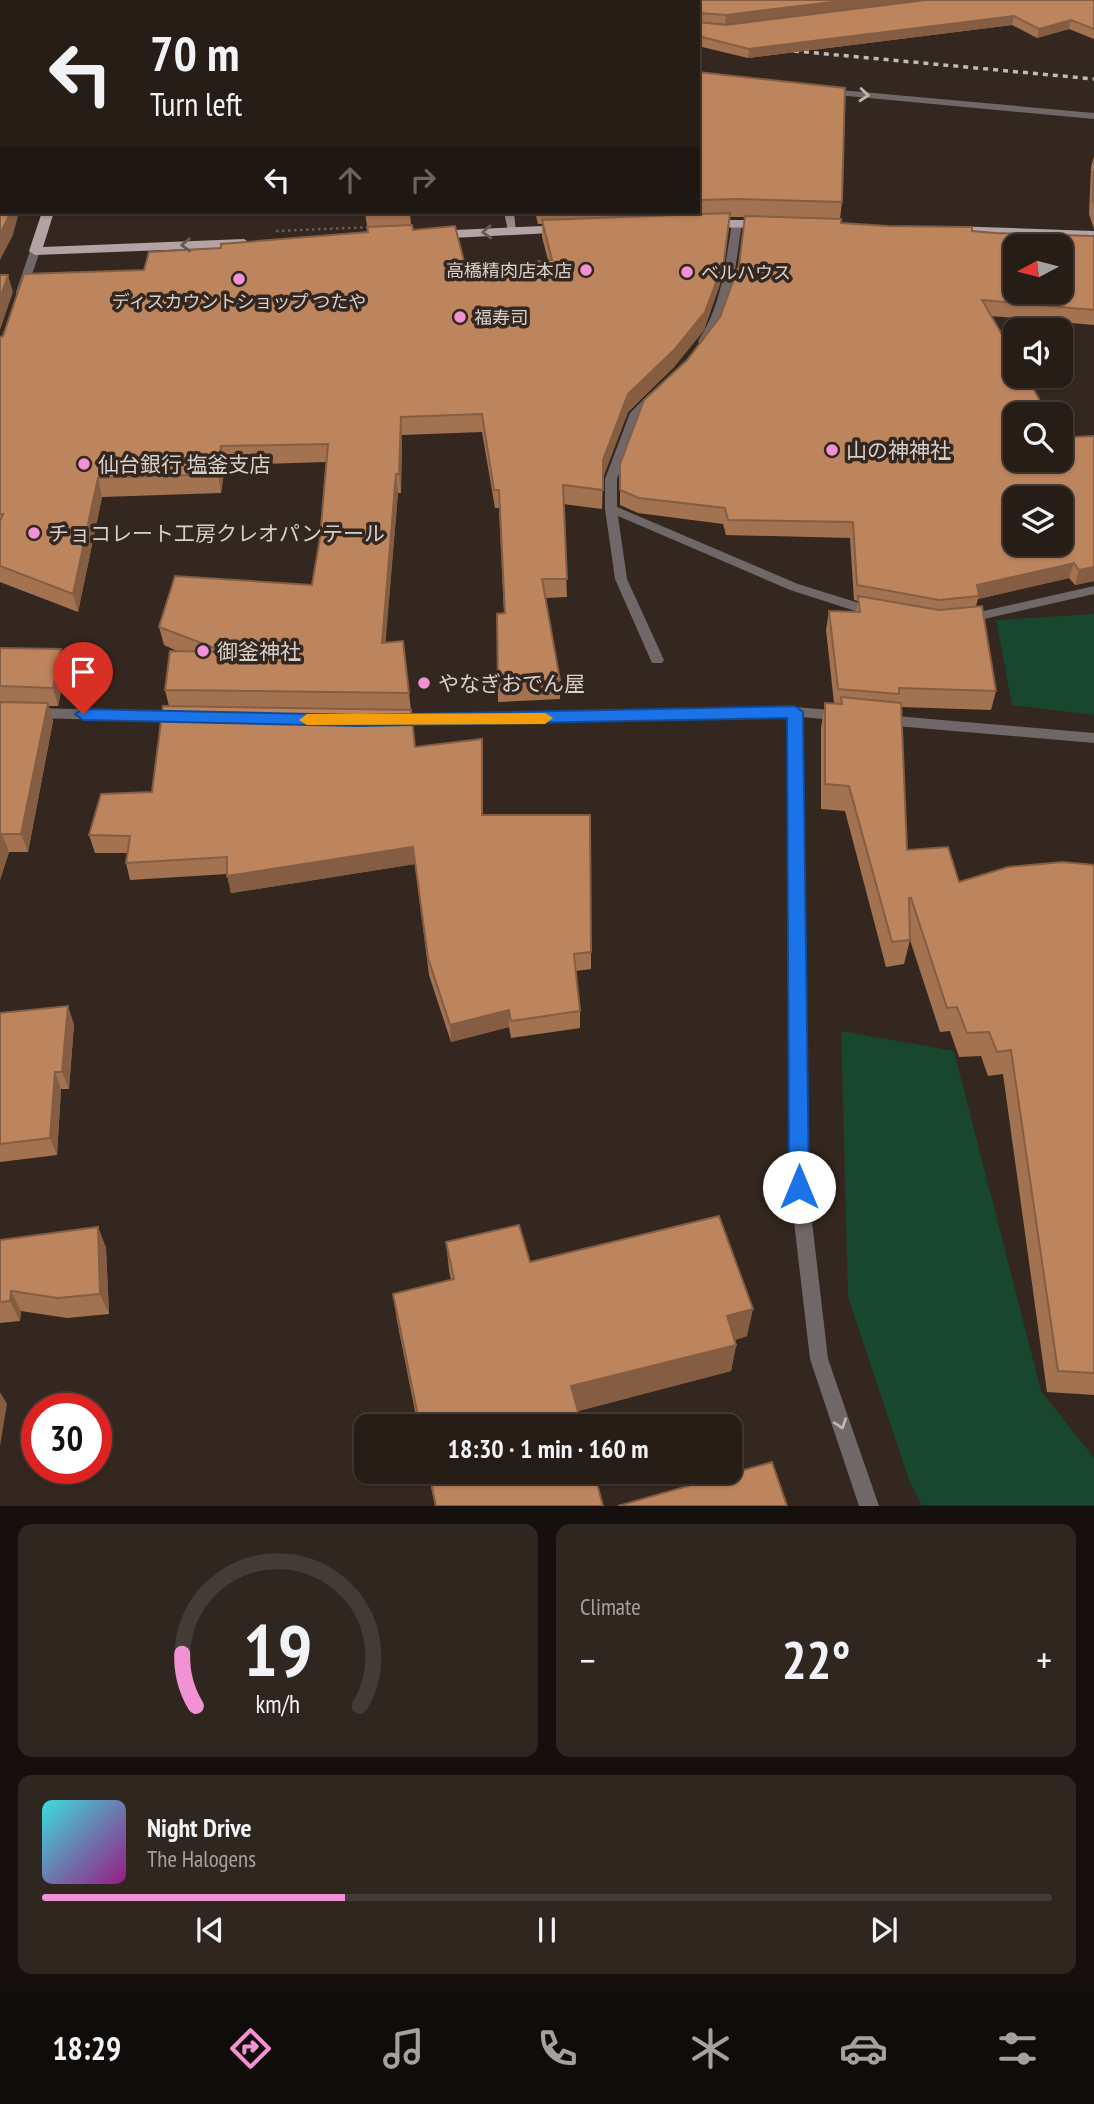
<!DOCTYPE html>
<html lang="en">
<head>
<meta charset="utf-8">
<style>
  body { margin:0; font-family:"PT Sans Narrow","Noto Sans JP",sans-serif; background:#2f2620; color:#f1f3f6; height:100vh; display:flex; flex-direction:column; font-size:26px; white-space:nowrap }
  * { box-sizing:border-box; margin:0 }
  p { font-size:23px; color:#a4a2a1 }
  .icon { flex:none; width:38px; height:38px; fill:none; stroke:currentColor; stroke-width:2; stroke-linecap:round; stroke-linejoin:round }
  .map { position:relative; height:1506px; overflow:hidden }
  .panel { display:flex; flex-direction:column; gap:18px; padding:18px; background:#15100d; flex:1 }
  .panel>* { flex:none }
  .banner { position:absolute; left:0px; top:0px; width:700px; height:214px; box-shadow:0 2px 5px #0004,0 0 0 2px #433b36; background:#271d17; color:#f1f3f6; overflow:hidden }
  .needle { width:46px; rotate:263deg }
  .buttons { position:absolute; left:1003px; top:234px; display:grid; gap:14px }
  .buttons a { display:grid; place-items:center; width:70px; height:70px; border-radius:14px; background:#271d17; box-shadow:0 2px 5px #0004,0 0 0 2px #433b36; font-size:35px }
  .speed { position:absolute; left:21px; top:1393px; display:flex; gap:14px; font-size:35px; font-weight:700; text-align:center }
  .speed>* { display:grid; place-content:center; width:91px; height:91px; border-radius:50%; background:#271d17; box-shadow:0 2px 5px #0004,0 0 0 2px #433b36; line-height:1 }
  .speed .limit { border:10px solid #d22; background:#fff; color:#111 }
  .pin { position:absolute; display:grid; place-items:center; width:60px; height:60px; color:#fff; margin:-72px -30px; border-radius:50% 50% 50% 0; rotate:-45deg; box-shadow:0 0 7px #0007 }
  .pin .icon { rotate:45deg }
  .me { position:absolute; width:77px; margin:-38px; rotate:0deg; stroke-linejoin:round; filter:drop-shadow(0 0 5px #0008) }
  .turn { display:flex; align-items:center; gap:24px; height:147px; padding:0 35px; font-size:32px }
  .turn .icon { width:91px; height:91px; stroke-width:2.5 }
  .turn b { display:block; font-size:49px; line-height:60px }
  .lanes { display:flex; align-items:center; height:66px; padding:0 35px; background:#0003; justify-content:center; gap:35px; direction:ltr }
  .lanes .off { opacity:.35 }
  .big { font-size:52px; font-weight:600; line-height:1.1 }
  .panel .tile { flex:1; display:flex; flex-direction:column; justify-content:center; gap:10px; min-width:0; padding:0 24px; border-radius:14px; background:#2f2620 }
  .panel .dial { align-items:center; gap:0 }
  .dial svg { height:182px; overflow:visible; fill:none; stroke:#433b36; stroke-width:7; stroke-linecap:round; text-anchor:middle }
  .dial text { fill:#f1f3f6; stroke:none }
  .song { display:flex; align-items:center; gap:21px }
  .cover { width:84px; height:84px; border-radius:10px; background:linear-gradient(135deg,hsl(180 70% 55%),hsl(310 70% 35%)) }
  .played { height:7px; border-radius:4px; background:linear-gradient(90deg,#f391d5 30%,#433b36 30%) }
  .keys { display:flex; justify-content:space-around; direction:ltr }
  .heat { display:flex; justify-content:space-between; align-items:center; font-size:38px; direction:ltr }
  .panel .tiles { flex:1; display:grid; gap:18px; grid-template-columns:1fr 1fr }
  .tile:last-child { grid-column:span 2 }
  .trip { position:absolute; left:354px; top:1414px; width:388px; height:70px; border-radius:14px; background:#271d17; box-shadow:0 2px 5px #0004,0 0 0 2px #433b36; font-weight:600; line-height:70px; text-align:center }
  .tabs { display:flex; height:112px; justify-content:space-around; align-items:center; background:#100c09; color:#a4a2a1 }
  .tabs .icon { width:49px; height:49px }
  .tabs .current { color:#f391d5 }
  .tabs b { font-size:32px; color:#f1f3f6 }
  .map>svg:first-child { display:block }
  .green { fill:#18462f }
  .lines { fill:none; stroke-linecap:round; stroke-linejoin:round }
  .path { stroke:#6a5e57; stroke-width:2.5; stroke-dasharray:2.5 3.5; stroke-linecap:butt }
  .street { fill:#6f6768; fill-rule:evenodd }
  .secondary { fill:#96898a; fill-rule:evenodd }
  .primary { fill:#b4a3a5; fill-rule:evenodd }
  .rail { stroke:#c3bab5; stroke-width:3.5; stroke-dasharray:5 5; stroke-linecap:butt }
  .wall { fill:#a37251 }
  .shaded-wall { fill:#845d42 }
  .building { fill:#bd855e; stroke:#845d42; stroke-width:2; fill-rule:evenodd }
  .oneway { stroke:#beb6b2 }
  .oneway2 { stroke:#675955 }
  .route { fill:#1a73e8; stroke:#114b97; stroke-width:2 }
  .slow { fill:#f59e0b }
  .poi-dot { fill:#f391d5; stroke:#34271f; stroke-width:2.5 }
  .labels { text-anchor:middle; dominant-baseline:central; stroke-width:7; stroke-linejoin:round; paint-order:stroke }
  .far-poi-label { font-size:18px; fill:#d8d0cb; stroke:#34271f; text-anchor:start }
  .poi-label { font-size:21px; fill:#d8d0cb; stroke:#34271f; text-anchor:start }
</style>
</head>
<body>
<div class="map">
<svg width="1094" height="1506" viewBox="0 0 1094 1506">
  <rect width="100%" height="100%" fill="#34271f"/>
  <!-- green -->
  <path class="green" d="M1094,614V715L1012,705L996,620Z
    M841,1031L954,1051L1041,1391L1094,1458V1505H922L909,1480L848,1297Z"/>
  <g class="lines">
    <!-- path -->
    <path class="path" d="M276,231L372,227"/>
    <!-- street -->
    <path class="street" d="M489,0L504,2H490Z
      M829,89L1094,113V119L826,94L825,92Z
      M737,220L742,223C737,252 731,330 703,344L699,343L698,341C722,305 725,265 732,223Z
      M35,248L40,251L26,292L17,294L16,292L30,251Z
      M654,392L660,395L641,414L617,479V507L798,584L878,609L879,612L878,615H868L790,590L618,516L627,579L664,660L662,663H652L615,579L605,509V479L630,413L650,393Z
      M1094,586V594L966,623L960,619L966,615Z
      M0,707L181,712L188,717L181,722L0,717Z
      M795,707L843,711L850,716L843,721L802,717L808,1187L828,1359L879,1506H859L810,1359L790,1187L788,717L393,725L386,720L393,715Z
      M884,715L1094,733V743L884,725L877,720Z"/>
    <!-- secondary -->
    <path class="secondary" d="M549,0H559L548,2Z
      M504,212H514L516,233L508,231Z"/>
    <!-- primary -->
    <path class="primary" d="M42,212H54L43,247L244,239L250,243L244,247L35,255L29,251Z
      M706,220H765L771,224L765,228L702,227L700,224Z
      M566,225L572,229L570,232L433,239L427,235L433,231Z
      M951,226L1094,231V239L947,233V227Z"/>
    <!-- rail -->
    <path class="rail" d="M367,0L377,2
      M417,0L427,2
      M784,50L1094,79"/>
  </g>
  <!-- wall -->
  <path class="wall" d="M574,0H919L725,24L698,22V2H581Z
    M1094,0V39L1069,29L1037,38L1012,25L748,58L698,46V22L726,25Z
    M698,72L842,202L840,219L841,223L972,231L995,233L1094,236V325L991,316L1015,415L1074,437L1094,436V581L1075,585L1069,578L978,599L976,606L996,691L991,710L901,707L907,850L959,882L1094,865V1395L1047,1392L1003,1074L988,1076L981,1056L959,1057L950,1031L940,1032L910,940L904,964L886,967L845,811L821,809V728L825,703H834L826,630L829,611L856,612L858,601L854,600L850,538L726,535L723,524L638,513L620,505V464L687,360L720,317L739,265L745,217H730L722,278L704,330L674,367L628,412L603,477L602,509L563,504L567,597L545,598L560,680V699L498,702L497,614L504,613L499,508H495L482,432L402,435L401,493H398L385,643L409,693L415,747L483,756L482,815L591,952V969L576,971L580,1011V1028L511,1038L509,1027L451,1042L429,975L415,864L231,893L227,874L130,880L126,863L127,853H95L89,835L152,792L169,706L165,690L177,651L164,645L159,627L312,585L320,538L326,462L225,465L221,493L102,497L78,612L0,582V337L144,270L221,248L368,232L365,212H410L411,225L413,230L466,269L548,260L542,237V224H538L535,212H698Z
    M1094,156V229L1089,214L1091,167Z
    M0,648L61,649L66,667L58,706H48L53,721L28,852H9L0,880Z
    M0,1013L74,1024L69,1089H61L57,1155L0,1162Z
    M98,1227L106,1248L109,1314L67,1318L21,1311L20,1321L0,1323V1240Z
    M446,1242L530,1262L747,1336L735,1340L736,1345L731,1371L578,1411L582,1426H418L397,1321L393,1294L451,1280L449,1270Z
    M428,1472H594L603,1506H435Z"/>
  <!-- shaded-wall -->
  <path class="shaded-wall" d="M326,0H347L345,2H324Z
    M849,0H919L725,24L726,15Z
    M1014,16L1012,25L748,58L749,49Z
    M1071,20L1069,29L1037,38L1039,29Z
    M10,212H19L13,235L0,260V234Z
    M730,213L722,278L704,330L674,367L628,412L603,478V460L628,394Z
    M8,275L13,292L0,330V298Z
    M401,417L402,435L401,493L399,474Z
    M221,446L225,465L221,493L218,474Z
    M396,474L398,493L384,662L382,643Z
    M98,478L102,497L78,612L73,594Z
    M1074,563L1069,578L978,599L979,596L977,585Z
    M1094,567V581L1075,585L1079,570Z
    M61,649L66,667L58,706L53,688Z
    M48,703L53,721L28,852L21,834Z
    M482,739L483,756L482,832Z
    M2,834L9,852L0,880V841Z
    M413,847L415,864L231,893L227,876Z
    M68,1006L74,1024L69,1089L62,1072Z
    M509,1010V1027L451,1042L450,1025Z
    M55,1072L61,1089L57,1155L50,1138Z
    M98,1227L106,1248L109,1314L100,1294Z
    M11,1291L21,1311L20,1321L10,1301Z
    M753,1309L747,1336L722,1343L727,1316Z
    M736,1345L731,1371L571,1413V1386Z
    M0,1392L7,1404L0,1446Z"/>
  <!-- building -->
  <path class="building" d="M0,0H326L324,2H2V212H10L8,218L0,234Z
    M607,0H849L726,15L699,13L698,15V2H604Z
    M926,0H1094V29L1071,20L1039,29L1014,16L749,49L698,36V22L726,25Z
    M698,72L845,88L842,202L738,199L698,200Z
    M1094,171V203L1093,200Z
    M365,212H410L366,214Z
    M730,213L724,261L705,312L675,349L628,394L603,460V490L563,485L567,579H542L560,680L498,683L497,614L505,613L499,490H494L482,414L401,417L399,474H396L382,643L403,641L409,693L165,690L170,651L225,652L159,627L175,576L312,585L320,538L328,444L221,446L218,474L98,478L73,594L0,566V521L3,514H0V337L3,336L24,274L144,270L149,252L221,248V244L368,232L367,227L412,225L413,230L455,226L466,269L552,260L542,220Z
    M745,216L841,219V223L888,226L972,227V231L995,233L1094,236V310L982,300L1015,357V376H1026L1048,415H1015V460H1060V425H1066L1074,437L1094,436V567L1079,570L1074,563L977,585L979,596L939,600L857,585L853,522L728,520L725,508L639,498L620,490V464L644,400L687,360L720,317L739,265ZM1015,247H1060V292H1015ZM1015,499H1060V544H1015Z
    M0,275H8L0,298Z
    M858,596L939,610L982,606L996,691L899,688V694L838,689L829,611L860,612Z
    M0,648L61,649L53,688L0,686Z
    M841,697L901,703L907,850L948,847L959,882L1008,867L1063,862L1094,865V1373L1058,1371L1011,1050L997,1052L989,1032L967,1033L957,1007L947,1008L911,898H909L910,940L892,942L849,786L825,784V703L842,704Z
    M0,702L48,703L21,834H2L0,841Z
    M163,706L411,710L415,747L482,739V815H590L591,952L574,954L580,1011L511,1021L509,1010L450,1025L428,958L413,847L227,876V857L126,863L130,836L89,835L101,794L152,792Z
    M68,1006L62,1072H55L50,1138L0,1144V1013Z
    M719,1216L753,1309L727,1316L736,1345L571,1386L582,1426H420L393,1294L454,1279L446,1242L519,1225L530,1262Z
    M98,1227L100,1294L58,1298L11,1291L10,1301L0,1302V1240Z
    M772,1462L787,1506H618Z
    M429,1472H594L603,1506H436Z"/>
  <!-- one-way arrows -->
  <defs><path id="oneway-chevron" d="M-2-3.5L2.5 0L-2 3.5" fill="none" stroke-width="1.6" stroke-linecap="round" stroke-linejoin="round" transform="scale(1.75)"/></defs>
  <g class="oneway">
    <use href="#oneway-chevron" transform="translate(864 95) rotate(5)"/>
    <use href="#oneway-chevron" transform="translate(841 1424) rotate(71)"/>
  </g>
  <g class="oneway2">
    <use href="#oneway-chevron" transform="translate(487 232) rotate(177)"/>
    <use href="#oneway-chevron" transform="translate(186 245) rotate(178)"/>
  </g>
  <!-- route -->
  <path class="route" d="M795,706L803,712L809,1187L806,1194L799,1196L792,1194L789,1187L787,718L359,726L83,720L75,714L83,709L359,715Z"/>
  <!-- slow -->
  <path class="slow" d="M545,713L553,718L545,724L307,725L299,720L307,714Z"/>
  <!-- markers -->
  <g class="poi-dot">
    <circle cx="586" cy="270" r="7"/>
    <circle cx="687" cy="272" r="7"/>
    <circle cx="239" cy="279" r="7"/>
    <circle cx="460" cy="317" r="7"/>
    <circle cx="832" cy="450" r="7"/>
    <circle cx="84" cy="464" r="7"/>
    <circle cx="34" cy="533" r="7"/>
    <circle cx="203" cy="651" r="7"/>
    <circle cx="424" cy="683" r="7"/>
  </g>
  <g class="labels">
    <!-- far-poi labels -->
    <g class="far-poi-label">
      <text x="572" y="270" text-anchor="end">高橋精肉店本店</text>
      <text x="701" y="272">ベルハウス</text>
      <text x="239" y="301" text-anchor="middle">ディスカウントショップ つたや</text>
      <text x="474" y="317">福寿司</text>
    </g>
    <!-- poi labels -->
    <g class="poi-label">
      <text x="846" y="450">山の神神社</text>
      <text x="98" y="464">仙台銀行 塩釜支店</text>
      <text x="48" y="533">チョコレート工房クレオパンテール</text>
      <text x="217" y="651">御釜神社</text>
      <text x="438" y="683">やなぎおでん屋</text>
    </g>
  </g>
</svg>
<div class="buttons">
<a><svg class="needle" viewBox="-14 -14 28 28"><path d="M0-13l5 13h-10z" fill="#e53935"/><path d="M0 13l5-13h-10z" fill="#a4a2a1"/></svg></a>
<a><svg class="icon" aria-label="sound" viewBox="0 0 24 24"><path d="M4 9h4l5-4v14l-5-4H4zM17 9q2 3 0 6"/></svg></a>
<a><svg class="icon" aria-label="search" viewBox="0 0 24 24"><circle cx="10" cy="10" r="6"/><path d="M15 15l6 6"/></svg></a>
<a><svg class="icon" aria-label="layers" viewBox="0 0 24 24"><path d="M12 4l9 5-9 5-9-5zM3 14l9 5 9-5"/></svg></a>
</div>
<div class="speed"><div class="limit">30</div></div>
<div class="pin" style="left:83px;top:714px;background:#d93025"><svg class="icon" aria-label="arrive" viewBox="0 0 24 24"><path d="M6 21V4h12l-3 4 3 4H6"/></svg></div>
<svg class="me" style="left:799px;top:1187px" viewBox="-20 -20 40 40"><circle r="19" fill="#fff"/><path d="M0-13L10 11 0 6-10 11z" fill="#1a73e8"/></svg>
<div class="trip">18:30 · 1 min · 160 m</div>
<div class="banner">
<div class="turn"><svg class="icon" aria-label="left" viewBox="0 0 24 24"><path d="M17 20v-9H6M10 6l-5 5 5 5"/></svg><div><b>70 m</b>Turn left</div></div>
<div class="lanes"><svg class="icon" aria-label="left" viewBox="0 0 24 24"><path d="M17 20v-9H6M10 6l-5 5 5 5"/></svg><svg class="icon off" aria-label="ahead" viewBox="0 0 24 24"><path d="M12 20V5M6 11l6-6 6 6"/></svg><svg class="icon off" aria-label="right" viewBox="0 0 24 24"><path d="M7 20v-9h11M14 6l5 5-5 5"/></svg></div>
</div>
</div>
<section class="panel">
<div class="tiles">
<div class="tile dial"><svg viewBox="0 0 100 80">
<path d="M14 69A42 42 0 1 1 86 69"/>
<path d="M14 69A42 42 0 0 1 8 46" stroke="#f391d5"/>
<text x="50" y="56" font-size="32" font-weight="700">19</text>
<text x="50" y="72" font-size="11">km/h</text>
</svg></div>
<div class="tile"><p>Climate</p>
<div class="heat"><a>−</a><b class="big">22°</b><a>+</a></div>
</div>
<div class="tile">
<div class="song"><i class="cover"></i><div><b>Night Drive</b><p>The Halogens</p></div></div>
<div class="played"></div>
<div class="keys"><svg class="icon" aria-label="previous" viewBox="0 0 24 24"><path d="M18 5L8 12l10 7zM5 5v14"/></svg><svg class="icon" aria-label="pause" viewBox="0 0 24 24"><path d="M8 5v14M16 5v14"/></svg><svg class="icon" aria-label="next" viewBox="0 0 24 24"><path d="M6 5l10 7-10 7zM19 5v14"/></svg></div>
</div>
</div>
</section>
<nav class="tabs">
<b>18:29</b>
<svg class="icon current" aria-label="directions" viewBox="0 0 24 24"><path d="M12 3l9 9-9 9-9-9zM9 14v-3h6M13 9l2 2-2 2"/></svg>
<svg class="icon" aria-label="music" viewBox="0 0 24 24"><path d="M9 18V5l10-2v13"/><circle cx="6" cy="18" r="3"/><circle cx="16" cy="16" r="3"/></svg>
<svg class="icon" aria-label="phone" viewBox="0 0 24 24"><path d="M5 4h4l2 5-3 2q2 4 5 5l2-3 5 2v4C11 20 4 13 5 4z"/></svg>
<svg class="icon" aria-label="climate" viewBox="0 0 24 24"><path d="M12 3v18M4 7l16 10M4 17L20 7"/></svg>
<svg class="icon" aria-label="car" viewBox="0 0 24 24"><path d="M5 17H2v-5l4-1 3-4h7l3 4 3 1v5h-3M9 17h6M6 11h13"/><circle cx="7" cy="17" r="2"/><circle cx="17" cy="17" r="2"/></svg>
<svg class="icon" aria-label="filters" viewBox="0 0 24 24"><path d="M4 7h16M4 17h16"/><circle cx="9" cy="7" r="2"/><circle cx="15" cy="17" r="2"/></svg>
</nav>
</body>
</html>
